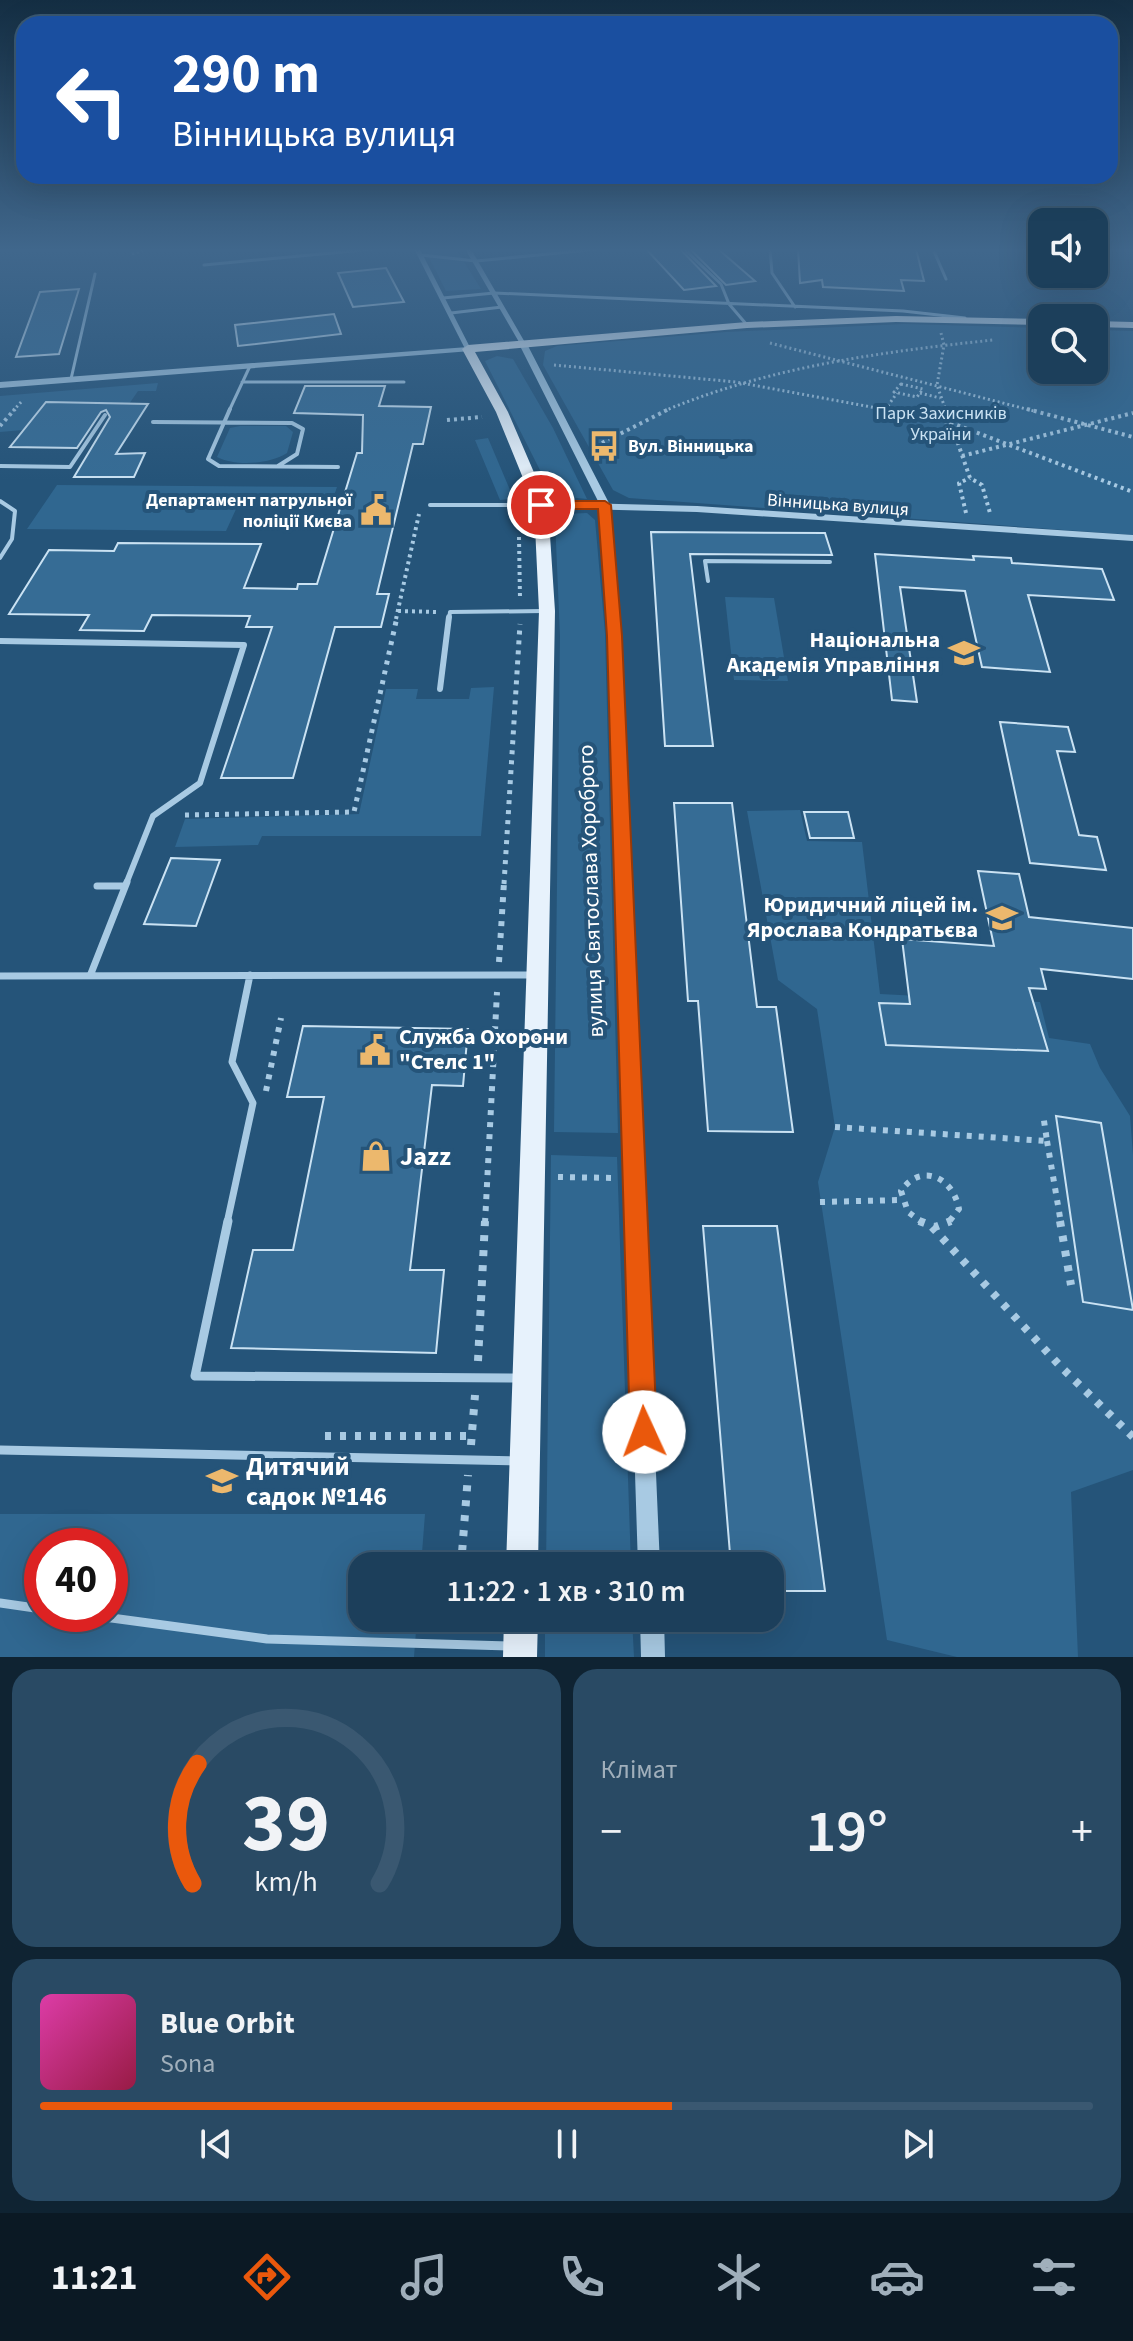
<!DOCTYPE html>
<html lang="uk">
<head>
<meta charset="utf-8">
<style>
  body { margin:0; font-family:"Source Sans 3",sans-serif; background:#294a64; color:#f1f3f6; height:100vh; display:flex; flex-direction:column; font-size:30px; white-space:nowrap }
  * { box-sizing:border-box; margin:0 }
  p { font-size:26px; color:#a0afbb }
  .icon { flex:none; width:44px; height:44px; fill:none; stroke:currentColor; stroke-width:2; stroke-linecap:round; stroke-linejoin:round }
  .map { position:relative; height:1657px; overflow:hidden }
  .side { display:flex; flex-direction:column; gap:12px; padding:12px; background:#0f2332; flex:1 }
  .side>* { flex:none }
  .hud { position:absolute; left:16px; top:16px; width:1102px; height:168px; border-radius:24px; box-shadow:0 8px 32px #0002,0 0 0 2px #3a5871; background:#1a4fa0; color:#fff; overflow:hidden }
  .tools { position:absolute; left:1028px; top:208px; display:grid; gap:16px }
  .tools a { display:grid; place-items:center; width:80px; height:80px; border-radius:16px; background:#1c3f5b; box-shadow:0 8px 32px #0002,0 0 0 2px #3a5871; font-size:40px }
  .speed { position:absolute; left:24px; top:1528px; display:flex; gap:16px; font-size:40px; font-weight:700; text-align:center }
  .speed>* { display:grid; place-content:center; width:104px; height:104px; border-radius:50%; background:#1c3f5b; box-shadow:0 8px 32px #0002,0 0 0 2px #3a5871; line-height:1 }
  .speed .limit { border:12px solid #d22; background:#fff; color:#111 }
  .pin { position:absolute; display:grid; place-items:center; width:68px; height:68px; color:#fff; margin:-34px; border:4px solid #fff; border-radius:50%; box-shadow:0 2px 8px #0007 }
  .me { position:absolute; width:88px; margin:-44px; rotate:358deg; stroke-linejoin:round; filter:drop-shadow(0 0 6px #0008) }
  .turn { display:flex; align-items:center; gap:28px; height:168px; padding:0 24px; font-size:36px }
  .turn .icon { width:104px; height:104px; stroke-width:2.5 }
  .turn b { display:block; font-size:56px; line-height:68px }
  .big { font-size:60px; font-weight:600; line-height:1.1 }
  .side .widget { flex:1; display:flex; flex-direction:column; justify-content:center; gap:12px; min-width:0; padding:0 28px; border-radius:24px; background:#294a64 }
  .side .dial { align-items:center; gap:0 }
  .dial svg { height:208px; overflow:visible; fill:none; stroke:#3a5871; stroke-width:7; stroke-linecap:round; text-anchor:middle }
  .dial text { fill:#f1f3f6; stroke:none }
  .song { display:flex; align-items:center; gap:24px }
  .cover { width:96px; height:96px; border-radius:12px; background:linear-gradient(135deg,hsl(320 70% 55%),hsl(340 70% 35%)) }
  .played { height:8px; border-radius:4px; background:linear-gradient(90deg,#ea580c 60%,#3a5871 60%) }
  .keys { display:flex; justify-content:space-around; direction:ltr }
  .heat { display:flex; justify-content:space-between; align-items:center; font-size:44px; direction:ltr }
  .side .tiles { flex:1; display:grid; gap:12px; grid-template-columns:1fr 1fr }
  .widget:last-child { grid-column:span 2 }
  .trip { position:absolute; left:348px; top:1552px; width:436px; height:80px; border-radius:24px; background:#1c3f5b; box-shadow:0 8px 32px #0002,0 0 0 2px #3a5871; font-weight:600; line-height:80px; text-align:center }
  .tabs { display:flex; height:128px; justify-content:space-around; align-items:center; background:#0b1924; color:#a0afbb }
  .tabs .icon { width:56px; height:56px }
  .tabs .active { color:#ea580c }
  .tabs b { font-size:36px; color:#f1f3f6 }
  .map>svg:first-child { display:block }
  .green { fill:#306790; fill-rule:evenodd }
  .building { fill:#366c95; stroke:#cae2f3; stroke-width:2 }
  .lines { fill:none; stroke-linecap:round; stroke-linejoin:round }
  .path-far4 { stroke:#a8cae3; stroke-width:3; stroke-dasharray:2 3; stroke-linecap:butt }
  .path-far3 { stroke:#a8cae3; stroke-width:4; stroke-dasharray:3 4; stroke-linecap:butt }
  .path-far2 { stroke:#a8cae3; stroke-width:5; stroke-dasharray:4 6; stroke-linecap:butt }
  .path-far1 { stroke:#a8cae3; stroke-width:6; stroke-dasharray:5 7; stroke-linecap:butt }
  .path { stroke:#a8cae3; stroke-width:8; stroke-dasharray:6 9; stroke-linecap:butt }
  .service-far4 { stroke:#a8cae3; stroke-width:3 }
  .service-far3 { stroke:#a8cae3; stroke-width:4 }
  .service-far2 { stroke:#a8cae3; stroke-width:6 }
  .service-far1 { stroke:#a8cae3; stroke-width:7 }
  .service { stroke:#a8cae3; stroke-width:9 }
  .minor-far1 { stroke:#a8cae3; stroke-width:5 }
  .minor { stroke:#a8cae3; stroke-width:6 }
  .tertiary { fill:#a8cae3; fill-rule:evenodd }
  .primary { fill:#e7f2fc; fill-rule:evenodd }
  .route { fill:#ea580c; stroke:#983908; stroke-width:2 }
  .labels { text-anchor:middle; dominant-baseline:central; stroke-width:8; stroke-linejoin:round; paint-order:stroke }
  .far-park-label { font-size:18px; fill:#cae2f3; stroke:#255479 }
  .far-poi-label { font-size:18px; font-weight:bold; fill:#fff; stroke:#255479; text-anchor:start }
  .far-street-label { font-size:18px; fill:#fff; stroke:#255479 }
  .poi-label { font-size:22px; font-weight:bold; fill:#fff; stroke:#255479; text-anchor:end }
  .street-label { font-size:22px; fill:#fff; stroke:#255479 }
  .near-poi-label { font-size:26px; font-weight:bold; fill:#fff; stroke:#255479; text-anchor:start }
</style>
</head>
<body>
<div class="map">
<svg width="1133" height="1657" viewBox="0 0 1133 1657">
  <rect width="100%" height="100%" fill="#255479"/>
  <!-- green -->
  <path class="green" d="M425,249H456L481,289L446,291Z
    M904,324L1042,328V370H1094V330L1133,331V535L629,498L613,490L543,365L545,351L557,346L726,332Z
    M497,356L513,359L553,428L587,499L557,496L550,490L485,361Z
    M158,383L156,391H138L127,407L47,402L23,430L0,432V396Z
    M240,426H286L293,432L287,453C269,464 237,467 217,457L230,428Z
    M488,438L510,490L511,499L500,500L475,440Z
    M57,485L337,487L330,507H237L226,531L27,529Z
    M587,513L595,520L605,633L618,1133L554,1132L560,636L555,519L564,514Z
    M725,597L774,598L788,681L734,680Z
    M494,687L481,836H262L258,845L175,847L185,819L359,814L386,689H418L416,699H469L471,688Z
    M800,810L807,841L862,842L880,994L1040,1002L1049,1038L1090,1044L1100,1068L1130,1116L1133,1155V1470L1071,1492L1078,1657H957L887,1640L818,1182L835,1127L817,1009L778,980L747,811Z
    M551,1155L617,1157L631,1566H546Z
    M0,1514H425L421,1566H362V1618H417L414,1657H0ZM42,1546H110V1614H42Z
    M545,1618H632L634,1657H545Z"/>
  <!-- building -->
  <path class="building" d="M646,249H680L716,286L684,290Z
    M690,249H718L755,281L726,285Z
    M798,249H916L924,281L901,280L904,291L823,287L822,280L800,283Z
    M386,268L404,302L353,307L338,273Z
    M79,289L59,354L16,357L40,292Z
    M334,314L341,334L238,346L235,325Z
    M305,386H385L379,406L431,407L423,444H413L377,594H389L381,627H335L293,778H221L272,627H246L250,616L152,615L144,631L80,630L89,615L9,614L49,550L114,551L118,543L261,544L244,588L297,589L298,584H317L357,453H362L363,415L294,413Z
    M46,402L148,404L116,454L145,453L134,477H74L110,417L106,410L101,412L77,448L10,447Z
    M651,532L825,533L832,555L690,554L713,746H665Z
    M875,554L974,560L973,556L1011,558L1012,563L1102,569L1114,600L1028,595L1050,672L982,667L965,591L900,587L917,702L892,700Z
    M1000,722L1068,727L1075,752L1057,751L1079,835L1097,837L1106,870L1030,863Z
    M674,803H732L757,1007H776L793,1132L708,1131L698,1001H688Z
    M804,812H848L854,838H810Z
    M171,858L220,860L196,926L144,924Z
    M978,871L1019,874L1029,917L1133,928V979L1041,969L1046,989L1029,988L1048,1051L886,1045L879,1003L910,1004L902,939L994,946Z
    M303,1026L468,1029L463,1086L432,1085L410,1270H444L436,1353L231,1348L253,1250H293L324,1097H287Z
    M1056,1116L1101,1123L1133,1310L1083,1302Z
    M703,1226H777L825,1591H770V1566H731Z"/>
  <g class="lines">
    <!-- path-far4 -->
    <path class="path-far4" d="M132,254L147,249
      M941,333L944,345L937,385L946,411
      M770,343L1034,411
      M554,365L736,382L893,411
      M901,384L923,389L917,397L894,392Z
      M920,393L940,398
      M885,410L897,393
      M13,411L23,400
      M664,411C769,367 880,352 993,340"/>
    <!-- path-far3 -->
    <path class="path-far3" d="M882,409L949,422L1133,492
      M946,409L970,478L982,485L990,513
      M1027,409L1133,437
      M447,420L482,417
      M0,426L15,409
      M602,443L669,409
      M962,456L1133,413
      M966,513L959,483L970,478
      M519,537L520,599
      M398,611L437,612
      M396,619L419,514"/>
    <!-- path-far2 -->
    <path class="path-far2" d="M185,815L354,812L397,617
      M504,884L520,624"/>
    <!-- path-far1 -->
    <path class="path-far1" d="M499,962L504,882
      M266,1091L281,1018
      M835,1127L1047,1141L1043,1114
      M1047,1141L1061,1223
      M558,1177L616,1178
      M820,1202L901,1200
      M485,1223L497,992
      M923,1223L908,1212L901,1191C921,1162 953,1177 959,1209L948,1223"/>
    <!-- path -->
    <path class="path" d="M919,1221L935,1227L951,1221
      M1060,1221L1071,1285
      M932,1227L1061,1367L1133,1437
      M478,1361L485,1221
      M325,1436H472
      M471,1445L475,1395
      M461,1566L468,1475"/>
    <!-- service-far4 -->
    <path class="service-far4" d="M684,249L721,284L729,304L747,325
      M770,249L772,273L795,307
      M933,249L946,279
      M421,255L476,261L599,249
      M204,265L374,249
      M443,298L494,293L903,311L965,318
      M451,313L502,307
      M71,379L95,274
      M242,382H404
      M229,411L250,366"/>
    <!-- service-far3 -->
    <path class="service-far3" d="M230,409L208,459L219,466L338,467
      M153,422L292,423L303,429L297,454L278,466
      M0,466L70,467L105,415
      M0,501L15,511L12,539L0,558
      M430,505H541
      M708,581L705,561L830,562
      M449,619L450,612L544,611"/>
    <!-- service-far2 -->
    <path class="service-far2" d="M0,641L244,645L200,783L153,816L126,884
      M440,689L449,617"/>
    <!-- service-far1 -->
    <path class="service-far1" d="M97,886H125
      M0,976L532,975
      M90,976L127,882
      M227,1223L253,1103L232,1062L250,975"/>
    <!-- service -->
    <path class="service" d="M228,1221L195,1376L518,1378
      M0,1450L516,1461
      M0,1603L42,1609
      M82,1614L267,1639L509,1646"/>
    <!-- minor-far1 -->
    <path class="minor-far1" d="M417,249L468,349
      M468,249L523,344"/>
    <!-- minor -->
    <path class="minor" d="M541,505L697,509L1133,538"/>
    <!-- tertiary -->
    <path class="tertiary" d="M520,342L527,344L610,505L620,636L660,1566H638L608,636L600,505L519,344Z
      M468,347H471V351L0,388V382Z
      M640,1618H664L665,1657H641Z"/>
    <!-- primary -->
    <path class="primary" d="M896,316L1042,319V325L896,322L747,328L475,352L508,412L548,505L555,611L538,1566H506L539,611L534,505L496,412L462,349L468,345L747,322Z
      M1094,321L1133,322V328L1094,327Z
      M504,1618H538L537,1657H503Z"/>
  </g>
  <!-- sky -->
  <linearGradient id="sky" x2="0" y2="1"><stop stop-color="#142e43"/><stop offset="0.52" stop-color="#40678c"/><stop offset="1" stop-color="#40678c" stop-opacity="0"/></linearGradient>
  <rect width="1133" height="481" fill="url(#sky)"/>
  <!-- route -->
  <path class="route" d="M605,501L611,505L622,636L657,1432L653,1442L644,1446L634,1442L630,1432L607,636L598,509H541L535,505L541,501Z"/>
  <!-- icons -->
  <defs>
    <symbol id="bus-bare" viewBox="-9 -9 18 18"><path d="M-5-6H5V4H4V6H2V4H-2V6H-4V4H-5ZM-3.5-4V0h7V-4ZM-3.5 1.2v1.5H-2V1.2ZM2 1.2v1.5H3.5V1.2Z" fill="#ecb86d" stroke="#255479" stroke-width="2.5" paint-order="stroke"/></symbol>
    <symbol id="civic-bare" viewBox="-9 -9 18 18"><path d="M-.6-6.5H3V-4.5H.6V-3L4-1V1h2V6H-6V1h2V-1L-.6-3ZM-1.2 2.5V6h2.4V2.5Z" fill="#ecb86d" stroke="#255479" stroke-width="2.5" paint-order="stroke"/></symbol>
    <symbol id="university-bare" viewBox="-9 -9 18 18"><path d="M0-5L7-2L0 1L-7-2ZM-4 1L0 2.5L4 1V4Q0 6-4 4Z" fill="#ecb86d" stroke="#255479" stroke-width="2.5" paint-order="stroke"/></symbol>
    <symbol id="school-bare" viewBox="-9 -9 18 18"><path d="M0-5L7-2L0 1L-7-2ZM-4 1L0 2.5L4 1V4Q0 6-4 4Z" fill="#ecb86d" stroke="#255479" stroke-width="2.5" paint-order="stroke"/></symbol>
    <symbol id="shop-bare" viewBox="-9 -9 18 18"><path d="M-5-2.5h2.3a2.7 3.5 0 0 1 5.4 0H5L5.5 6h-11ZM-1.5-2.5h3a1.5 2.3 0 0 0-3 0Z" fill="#ecb86d" stroke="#255479" stroke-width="2.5" paint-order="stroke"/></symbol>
  </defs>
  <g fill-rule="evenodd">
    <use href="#bus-bare" x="582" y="424" width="44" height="44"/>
    <use href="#civic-bare" x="354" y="488" width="44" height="44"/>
    <use href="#university-bare" x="942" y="631" width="44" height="44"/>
    <use href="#school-bare" x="980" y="896" width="44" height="44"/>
    <use href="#civic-bare" x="353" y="1028" width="44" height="44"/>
    <use href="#shop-bare" x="354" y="1134" width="44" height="44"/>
    <use href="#school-bare" x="200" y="1459" width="44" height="44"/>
  </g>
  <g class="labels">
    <!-- far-park labels -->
    <g class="far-park-label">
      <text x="941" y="413">Парк Захисників<tspan x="941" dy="21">України</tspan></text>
    </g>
    <!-- far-poi labels -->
    <g class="far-poi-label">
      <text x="628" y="446">Вул. Вінницька</text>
      <text x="352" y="500" text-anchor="end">Департамент патрульної<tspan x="352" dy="21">поліції Києва</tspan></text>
    </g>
    <!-- far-street labels -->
    <g class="far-street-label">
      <text transform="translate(838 505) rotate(4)">Вінницька вулиця</text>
    </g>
    <!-- poi labels -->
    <g class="poi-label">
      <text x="940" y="640">Національна<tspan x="940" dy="25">Академія Управління</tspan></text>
      <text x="978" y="905">Юридичний ліцей ім.<tspan x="978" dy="25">Ярослава Кондратьєва</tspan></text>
      <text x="399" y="1037" text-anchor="start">Служба Охорони<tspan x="399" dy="25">"Стелс 1"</tspan></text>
    </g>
    <!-- street labels -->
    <g class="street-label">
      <text transform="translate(591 891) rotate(-92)">вулиця Святослава Хороброго</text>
    </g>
    <!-- near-poi labels -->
    <g class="near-poi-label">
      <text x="400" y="1156">Jazz</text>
      <text x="246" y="1466">Дитячий<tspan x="246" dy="30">садок №146</tspan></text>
    </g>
  </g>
</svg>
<div class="tools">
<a><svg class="icon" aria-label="sound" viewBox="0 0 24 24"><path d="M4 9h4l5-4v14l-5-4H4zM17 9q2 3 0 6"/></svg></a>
<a><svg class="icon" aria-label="search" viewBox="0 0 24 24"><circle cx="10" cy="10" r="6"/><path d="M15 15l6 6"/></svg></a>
</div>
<div class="speed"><div class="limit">40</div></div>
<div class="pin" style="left:541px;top:505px;background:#d93025"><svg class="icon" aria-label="arrive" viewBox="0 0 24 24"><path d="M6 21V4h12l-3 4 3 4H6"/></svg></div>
<svg class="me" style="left:644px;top:1432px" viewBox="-20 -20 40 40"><circle r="19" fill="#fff"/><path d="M0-13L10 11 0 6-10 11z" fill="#ea580c"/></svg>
<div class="trip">11:22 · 1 хв · 310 m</div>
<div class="hud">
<div class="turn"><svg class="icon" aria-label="left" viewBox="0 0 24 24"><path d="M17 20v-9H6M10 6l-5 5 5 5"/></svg><div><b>290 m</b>Вінницька вулиця</div></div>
</div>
</div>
<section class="side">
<div class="tiles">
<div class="widget dial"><svg viewBox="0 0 100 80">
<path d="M14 69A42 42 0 1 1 86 69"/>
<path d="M14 69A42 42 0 0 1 16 23" stroke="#ea580c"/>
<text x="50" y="56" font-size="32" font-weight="700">39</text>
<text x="50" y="72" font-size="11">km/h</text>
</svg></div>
<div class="widget"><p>Клімат</p>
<div class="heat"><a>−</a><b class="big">19°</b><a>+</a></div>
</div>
<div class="widget">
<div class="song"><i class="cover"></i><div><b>Blue Orbit</b><p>Sona</p></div></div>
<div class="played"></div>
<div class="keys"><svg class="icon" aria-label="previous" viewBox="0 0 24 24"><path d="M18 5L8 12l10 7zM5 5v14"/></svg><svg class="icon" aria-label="pause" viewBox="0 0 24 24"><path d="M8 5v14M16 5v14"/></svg><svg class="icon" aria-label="next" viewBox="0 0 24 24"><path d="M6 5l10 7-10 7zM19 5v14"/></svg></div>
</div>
</div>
</section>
<nav class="tabs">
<b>11:21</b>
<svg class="icon active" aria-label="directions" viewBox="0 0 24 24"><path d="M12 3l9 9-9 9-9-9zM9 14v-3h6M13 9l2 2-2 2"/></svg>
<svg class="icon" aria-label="music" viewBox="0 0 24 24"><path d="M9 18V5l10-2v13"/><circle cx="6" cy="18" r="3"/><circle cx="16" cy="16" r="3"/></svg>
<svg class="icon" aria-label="phone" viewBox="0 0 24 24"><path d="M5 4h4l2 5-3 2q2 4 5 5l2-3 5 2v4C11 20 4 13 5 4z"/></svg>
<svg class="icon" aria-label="climate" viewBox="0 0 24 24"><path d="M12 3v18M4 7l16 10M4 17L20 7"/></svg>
<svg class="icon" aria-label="car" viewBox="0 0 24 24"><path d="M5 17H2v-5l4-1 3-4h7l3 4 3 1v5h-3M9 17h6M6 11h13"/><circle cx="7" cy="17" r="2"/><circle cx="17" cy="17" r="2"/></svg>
<svg class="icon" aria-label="filters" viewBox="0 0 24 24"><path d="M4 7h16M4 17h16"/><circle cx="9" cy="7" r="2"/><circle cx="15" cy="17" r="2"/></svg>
</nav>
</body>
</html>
